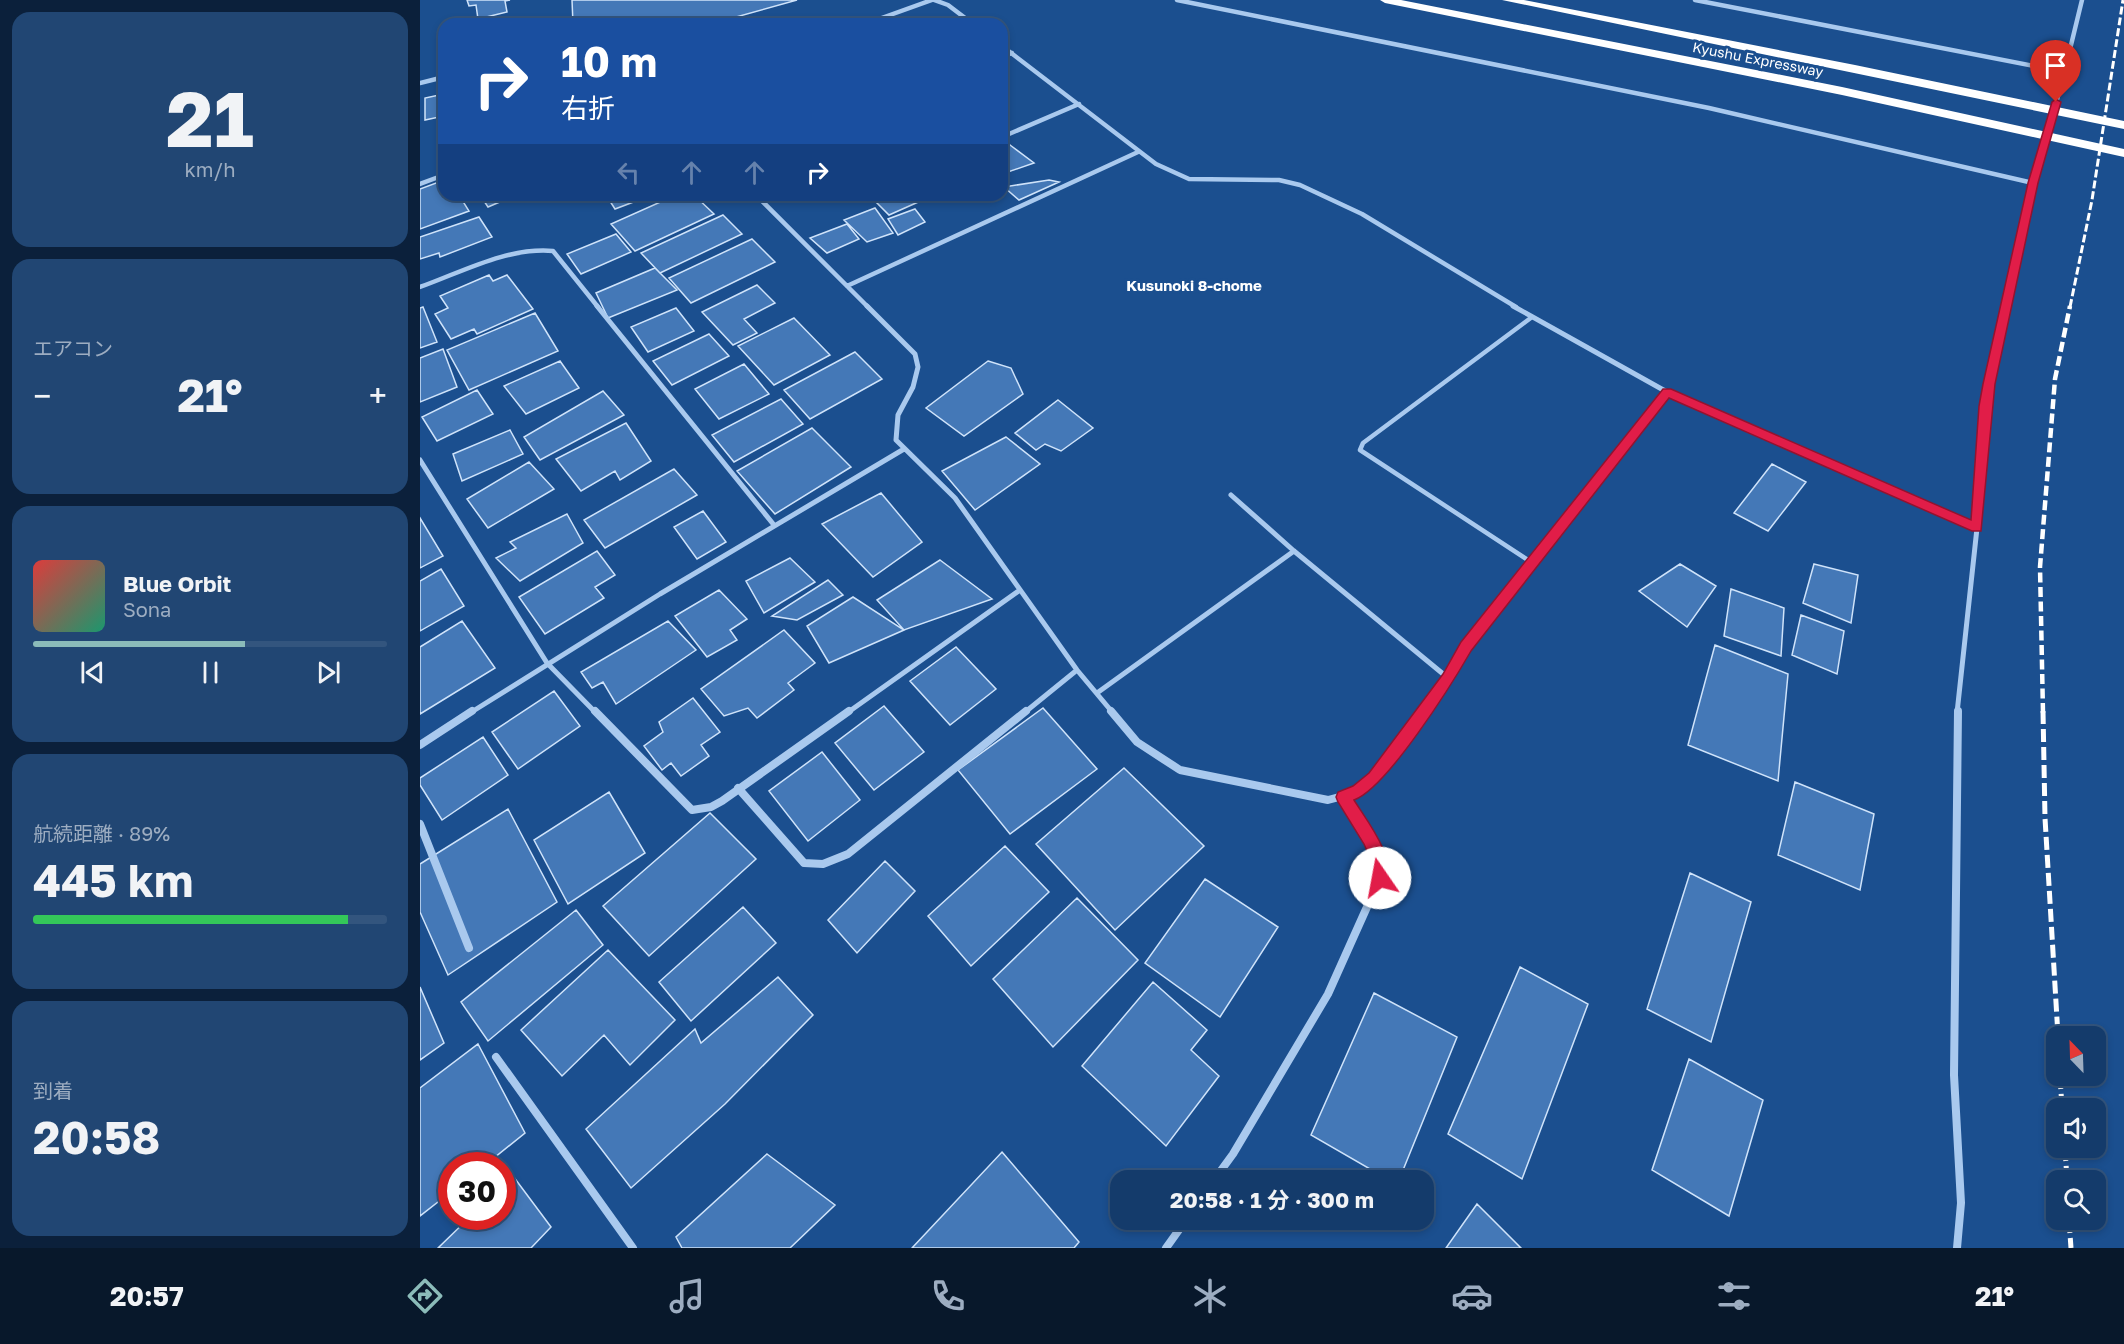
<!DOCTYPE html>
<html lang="ja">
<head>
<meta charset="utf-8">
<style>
  body { margin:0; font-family:"Golos Text","Noto Sans JP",sans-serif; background:#214673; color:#f1f3f6; height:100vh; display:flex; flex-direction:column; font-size:22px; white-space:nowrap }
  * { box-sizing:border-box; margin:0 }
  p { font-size:20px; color:#9dadc1 }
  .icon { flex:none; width:33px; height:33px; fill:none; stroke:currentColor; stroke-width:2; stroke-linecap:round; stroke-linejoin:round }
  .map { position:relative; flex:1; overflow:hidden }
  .side { display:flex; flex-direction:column; gap:12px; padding:12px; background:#0b203b; width:420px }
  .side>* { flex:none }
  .guide { position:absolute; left:18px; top:18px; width:570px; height:183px; border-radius:18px; box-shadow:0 3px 9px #0003,0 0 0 2px #33557e; background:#1a4fa0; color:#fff; overflow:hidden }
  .needle { width:39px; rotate:337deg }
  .controls { position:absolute; left:1626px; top:1026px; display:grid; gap:12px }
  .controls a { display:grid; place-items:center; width:60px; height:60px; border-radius:12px; background:#143b6b; box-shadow:0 3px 9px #0003,0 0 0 2px #33557e; font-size:30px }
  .speed { position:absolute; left:18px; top:1152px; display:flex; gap:12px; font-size:30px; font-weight:700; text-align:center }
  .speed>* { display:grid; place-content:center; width:78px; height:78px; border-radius:50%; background:#143b6b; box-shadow:0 3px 9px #0003,0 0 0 2px #33557e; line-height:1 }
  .speed .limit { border:9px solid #d22; background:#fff; color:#111 }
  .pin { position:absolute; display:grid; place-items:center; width:51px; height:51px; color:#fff; margin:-62px -26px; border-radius:50% 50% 50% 0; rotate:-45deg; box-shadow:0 0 6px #0007 }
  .pin .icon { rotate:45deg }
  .me { position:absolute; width:66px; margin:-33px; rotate:348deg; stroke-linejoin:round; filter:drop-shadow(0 0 4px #0008) }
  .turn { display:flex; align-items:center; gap:21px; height:126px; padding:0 24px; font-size:27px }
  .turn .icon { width:78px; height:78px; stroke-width:2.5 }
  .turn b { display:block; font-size:42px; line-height:51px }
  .lanes { display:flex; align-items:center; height:57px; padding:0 24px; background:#0003; justify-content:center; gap:30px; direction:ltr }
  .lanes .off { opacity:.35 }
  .big { font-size:45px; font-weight:700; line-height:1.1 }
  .side .card { flex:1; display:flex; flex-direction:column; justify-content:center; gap:9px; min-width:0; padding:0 21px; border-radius:18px; background:#214673 }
  .side .dial { align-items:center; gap:0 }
  .dial b { font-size:78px; line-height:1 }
  .song { display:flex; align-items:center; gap:18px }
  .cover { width:72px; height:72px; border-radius:9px; background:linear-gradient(135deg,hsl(0 70% 55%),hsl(160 70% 35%)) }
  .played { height:6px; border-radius:3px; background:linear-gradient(90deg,#8bbbb9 60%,#33557e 60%) }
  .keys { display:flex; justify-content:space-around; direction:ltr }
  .heat { display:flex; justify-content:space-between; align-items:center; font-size:33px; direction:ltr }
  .charge { height:9px; border-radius:4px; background:linear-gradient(90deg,#34c759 89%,#33557e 0) }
  .trip { position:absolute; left:690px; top:1170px; width:324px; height:60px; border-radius:18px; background:#143b6b; box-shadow:0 3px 9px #0003,0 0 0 2px #33557e; font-weight:700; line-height:60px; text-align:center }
  .dock { display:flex; height:96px; justify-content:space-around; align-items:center; background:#08182b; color:#9dadc1 }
  .dock .icon { width:42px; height:42px }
  .dock .current { color:#8bbbb9 }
  .dock b { font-size:27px; color:#f1f3f6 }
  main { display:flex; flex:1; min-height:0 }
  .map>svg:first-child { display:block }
  .building { fill:#4478b7; stroke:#cfe3fa; stroke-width:1.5 }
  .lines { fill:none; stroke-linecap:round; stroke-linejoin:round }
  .lane { stroke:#a9c9ee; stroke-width:4.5 }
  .street-far2 { stroke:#a9c9ee; stroke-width:4.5 }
  .street-far1 { stroke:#a9c9ee; stroke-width:5 }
  .street { stroke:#a9c9ee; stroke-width:8 }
  .highway { fill:#fff; fill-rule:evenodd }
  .rail-far2 { stroke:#fff; stroke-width:3; stroke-dasharray:8 3; stroke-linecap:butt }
  .rail-far1 { stroke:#fff; stroke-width:4.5; stroke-dasharray:10 4.5; stroke-linecap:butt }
  .rail { stroke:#fff; stroke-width:5; stroke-dasharray:13 5; stroke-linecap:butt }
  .street-bridge { stroke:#a9c9ee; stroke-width:4.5 }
  .route { fill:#e11d48; stroke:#92132f; stroke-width:1.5 }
  .labels { text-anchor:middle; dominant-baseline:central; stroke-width:6; stroke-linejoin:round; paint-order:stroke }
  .far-street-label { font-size:14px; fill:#fff; stroke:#1b4f8f }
  .far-neighbourhood-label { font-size:15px; font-weight:bold; fill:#fff; stroke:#1b4f8f }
</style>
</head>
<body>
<main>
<section class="side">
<div class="card dial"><b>21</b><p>km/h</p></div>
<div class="card"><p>エアコン</p>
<div class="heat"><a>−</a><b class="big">21°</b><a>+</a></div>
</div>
<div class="card">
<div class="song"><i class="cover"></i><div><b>Blue Orbit</b><p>Sona</p></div></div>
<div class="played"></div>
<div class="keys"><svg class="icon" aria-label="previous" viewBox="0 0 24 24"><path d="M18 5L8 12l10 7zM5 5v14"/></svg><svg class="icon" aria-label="pause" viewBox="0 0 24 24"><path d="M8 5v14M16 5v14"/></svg><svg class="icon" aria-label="next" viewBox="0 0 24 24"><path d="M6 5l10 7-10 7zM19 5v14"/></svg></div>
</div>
<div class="card"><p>航続距離 · 89%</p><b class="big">445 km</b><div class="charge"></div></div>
<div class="card"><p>到着</p><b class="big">20:58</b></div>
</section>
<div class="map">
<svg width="1704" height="1248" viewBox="0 0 1704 1248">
  <rect width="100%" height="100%" fill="#1b4f8f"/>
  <!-- building -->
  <path class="building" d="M47,0H90L85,1L87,12L58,19L56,5L49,6Z
    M152,0H377L291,24H153Z
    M24,94V116L5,120V98Z
    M590,145L614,163L582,174V149Z
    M24,180V195H39L49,211L0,229V189Z
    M629,180L639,182L599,200L584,187Z
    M60,195H96L68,207Z
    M186,195H232L195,209Z
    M256,195H274L294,214L215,251L191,224Z
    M471,195H500L505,199L469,215L455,201Z
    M455,208L473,233L447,242L424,220Z
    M495,209L505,222L478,235L468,219Z
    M303,215L322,234L240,273L221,253Z
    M59,217L72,237L20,257L19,253L0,259V237Z
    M427,224L439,239L407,253L390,238Z
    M196,234L211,252L161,274L147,254Z
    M332,239L355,262L271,303L249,278Z
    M235,268L257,290L188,318L176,293Z
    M69,275L73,281L87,275L113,309L57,334L54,329L31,339L15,314L28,308L20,296Z
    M337,285L355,303L324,319L337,333L313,345L282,312Z
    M3,307L17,342L0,348V308Z
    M256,308L274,331L228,352L211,327Z
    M115,313L138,351L49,390L27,350Z
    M374,318L410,355L354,385L318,346Z
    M289,334L309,356L252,385L233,361Z
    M23,349L37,387L0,402V358Z
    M435,352L462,379L390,419L364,390Z
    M140,361L159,388L106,414L84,386Z
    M568,361L591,368L603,394L544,436L506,408Z
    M324,364L349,394L299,419L275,389Z
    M57,390L73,414L17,441L2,417Z
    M183,391L204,415L120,460L104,437Z
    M361,399L383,424L314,462L292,435Z
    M638,400L673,428L641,451L625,444L616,450L595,433Z
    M206,423L231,461L200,480L195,471L161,491L136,459Z
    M392,428L431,467L355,514L317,471Z
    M90,430L103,454L42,481L33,454Z
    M586,437L620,464L555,510L522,471Z
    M109,462L134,489L68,528L47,499Z
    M1352,464L1386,482L1348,531L1314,513Z
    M254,469L277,495L185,548L164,520Z
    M461,493L502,542L453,577L402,524Z
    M283,511L306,542L277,559L254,527Z
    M147,514L163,543L100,581L76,558L96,548L90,542Z
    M0,518L23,556L0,568Z
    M177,551L195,575L175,587L184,598L125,634L99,597Z
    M370,558L395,582L344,613L326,581Z
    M520,560L572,599L484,630L457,600Z
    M1260,564L1296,586L1267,627L1219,591Z
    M1394,564L1438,575L1431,623L1383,603Z
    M21,569L44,606L0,631V581Z
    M408,580L423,595L377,620L352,616Z
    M1311,589L1364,608L1361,656L1304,636Z
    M299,590L327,619L310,630L317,640L287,657L255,616Z
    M433,597L484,630L409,663L387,626Z
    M1381,615L1424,631L1417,674L1372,655Z
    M42,621L75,668L0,714V647Z
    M248,621L276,650L196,704L183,682L172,688L161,672Z
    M364,630L395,663L368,683L374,690L337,718L328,708L304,716L281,689Z
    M1295,645L1368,674L1358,781L1268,745Z
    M536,647L576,689L530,725L490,681Z
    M134,691L160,726L98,769L72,732Z
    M273,698L300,732L281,745L289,756L261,776L251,763L242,770L224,746L243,732L239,722Z
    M464,706L504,752L454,790L415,743Z
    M623,708L677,769L590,834L538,770Z
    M63,737L88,775L22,820L0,785V778Z
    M402,752L440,800L388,841L349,791Z
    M704,768L784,846L695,930L616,844Z
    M1375,782L1454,814L1440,890L1358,855Z
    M189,792L225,853L148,904L114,840Z
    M88,809L137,902L28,975L0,912V864Z
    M290,813L336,859L229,956L183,906Z
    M585,846L629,892L551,966L508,916Z
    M465,861L495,891L437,953L408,920Z
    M1270,873L1331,902L1291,1042L1227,1009Z
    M785,879L858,927L800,1017L725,963Z
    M657,898L718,960L633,1047L573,979Z
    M323,907L356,943L271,1021L239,982Z
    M156,910L183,945L68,1041L41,1002Z
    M188,950L255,1020L210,1065L184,1035L142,1076L101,1030Z
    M1100,967L1168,1004L1102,1179L1028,1134Z
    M358,977L393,1015L305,1104L211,1188L166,1129L275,1029L281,1043Z
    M733,982L787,1030L771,1050L799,1076L746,1146L662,1066Z
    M0,987L24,1043L0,1060Z
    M954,993L1037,1037L979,1180H969L891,1135Z
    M58,1044L105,1133L64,1166H32V1191L0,1216V1088Z
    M1269,1059L1343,1100L1309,1216L1232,1170Z
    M582,1152L659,1242L654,1248H492Z
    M347,1154L415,1205L370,1248H262L256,1237Z
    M93,1176L131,1227L111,1248H18L51,1216H82V1186Z
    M1057,1204L1101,1248H1026Z"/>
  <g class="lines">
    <!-- lane -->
    <path class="lane" d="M1111,562L940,450L943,443L1112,317"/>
    <!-- street-far2 -->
    <path class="street-far2" d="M514,0L528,5L553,24
      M757,0L1289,108L1613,183
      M1275,0L1645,72
      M445,24L512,0
      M582,46L736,164L769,179L859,180L880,185L942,214L1096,307
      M582,57L592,53
      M1642,82L1662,0
      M0,83L24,77
      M582,137L659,104
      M0,184L24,175
      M336,195L448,307
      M427,286L718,152
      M0,287C42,272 87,247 133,251L178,307
      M1584,307L1619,163"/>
    <!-- street-far1 -->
    <path class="street-far1" d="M177,306L354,525
      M447,306L495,354L498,367L493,387L478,415L476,440L535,498L657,670L693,713
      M1093,306L1247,392L1557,528
      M0,460L127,663L176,713
      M811,495L874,551L1028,678
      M677,693L874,551
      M50,713L240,594L484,449
      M427,713L600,590
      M604,713L657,670
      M1003,713L1046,647L1247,392
      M1537,713L1557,528L1565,406L1584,306"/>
    <!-- street -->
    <path class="street" d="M175,711L272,810L291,807L302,801L429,711
      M691,711L717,742L760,770L908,800L938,792L955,778L1004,711
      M0,745L52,711
      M318,788L384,863L403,864L428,854L606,711
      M0,824L49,948
      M76,1057L213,1248
      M794,1180L813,1154L908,994L960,878L958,858L923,797
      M746,1248L766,1220
      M1537,1248L1541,1203L1534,1075L1538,711"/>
    <!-- highway -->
    <path class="highway" d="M960,0H981L1422,87L1704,149V157L1422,95L965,3Z
      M1082,0H1104L1435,65L1704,121V129Z"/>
    <!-- rail-far2 -->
    <path class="rail-far2" d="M1650,307L1672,200L1703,0"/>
    <!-- rail-far1 -->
    <path class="rail-far1" d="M1623,713L1620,567L1635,379L1650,306"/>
    <!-- rail -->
    <path class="rail" d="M1623,711L1625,818L1638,1036
      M1640,1076L1642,1108
      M1645,1148L1647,1180
      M1649,1220L1651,1248"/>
    <!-- street-bridge -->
    <path class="street-bridge" d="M1619,163L1642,82"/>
  </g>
  <!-- route -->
  <path class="route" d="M1636,99L1641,102L1618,183L1575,384L1561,531H1552L1249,398L1051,651C1032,684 967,788 934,800C947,821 977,858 966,884L960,886L955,884L950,858L944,844L918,802L916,797L918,792L933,786L949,773L1023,674L1041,642L1243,389H1251L1551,520L1559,406L1563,384L1608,183L1632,102Z"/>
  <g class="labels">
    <!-- far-street labels -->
    <g class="far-street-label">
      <text transform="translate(1338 59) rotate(11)">Kyushu Expressway</text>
    </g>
    <!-- far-neighbourhood labels -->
    <g class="far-neighbourhood-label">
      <text x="774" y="285">Kusunoki 8-chome</text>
    </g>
  </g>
</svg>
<div class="controls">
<a><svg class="needle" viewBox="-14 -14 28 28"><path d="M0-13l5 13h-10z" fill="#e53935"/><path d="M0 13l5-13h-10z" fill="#9dadc1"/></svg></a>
<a><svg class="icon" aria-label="sound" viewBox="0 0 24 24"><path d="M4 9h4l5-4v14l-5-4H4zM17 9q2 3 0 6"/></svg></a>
<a><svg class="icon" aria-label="search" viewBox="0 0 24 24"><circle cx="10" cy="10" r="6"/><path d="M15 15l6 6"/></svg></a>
</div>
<div class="speed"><div class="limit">30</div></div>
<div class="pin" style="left:1636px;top:102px;background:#d93025"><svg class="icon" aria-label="arrive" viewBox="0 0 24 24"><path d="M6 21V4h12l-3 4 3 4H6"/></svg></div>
<svg class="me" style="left:960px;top:878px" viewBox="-20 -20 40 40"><circle r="19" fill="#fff"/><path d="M0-13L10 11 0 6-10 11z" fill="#e11d48"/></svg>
<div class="trip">20:58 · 1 分 · 300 m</div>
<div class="guide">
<div class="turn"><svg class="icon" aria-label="right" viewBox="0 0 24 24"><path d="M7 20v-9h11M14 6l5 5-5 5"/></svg><div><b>10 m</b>右折</div></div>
<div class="lanes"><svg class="icon off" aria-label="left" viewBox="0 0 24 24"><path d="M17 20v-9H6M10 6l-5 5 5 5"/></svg><svg class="icon off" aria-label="ahead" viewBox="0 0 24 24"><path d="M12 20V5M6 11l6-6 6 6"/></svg><svg class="icon off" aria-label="ahead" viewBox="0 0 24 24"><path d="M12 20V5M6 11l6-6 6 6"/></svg><svg class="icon" aria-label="right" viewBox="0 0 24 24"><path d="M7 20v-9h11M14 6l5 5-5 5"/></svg></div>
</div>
</div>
</main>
<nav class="dock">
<b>20:57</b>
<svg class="icon current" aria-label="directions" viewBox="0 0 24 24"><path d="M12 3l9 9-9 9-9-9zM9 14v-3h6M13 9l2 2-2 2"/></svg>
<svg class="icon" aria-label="music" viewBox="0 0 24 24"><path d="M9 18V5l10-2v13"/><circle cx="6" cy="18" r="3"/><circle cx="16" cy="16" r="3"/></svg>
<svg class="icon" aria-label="phone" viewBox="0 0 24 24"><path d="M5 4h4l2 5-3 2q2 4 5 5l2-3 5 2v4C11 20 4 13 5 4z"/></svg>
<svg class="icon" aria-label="climate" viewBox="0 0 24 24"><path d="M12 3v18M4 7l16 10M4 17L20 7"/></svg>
<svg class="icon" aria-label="car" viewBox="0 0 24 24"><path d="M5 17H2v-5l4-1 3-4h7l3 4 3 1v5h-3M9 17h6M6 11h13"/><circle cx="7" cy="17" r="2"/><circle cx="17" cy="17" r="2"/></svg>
<svg class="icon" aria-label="filters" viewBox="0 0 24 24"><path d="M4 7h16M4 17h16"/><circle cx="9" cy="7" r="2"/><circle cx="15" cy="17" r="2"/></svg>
<b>21°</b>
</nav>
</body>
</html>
